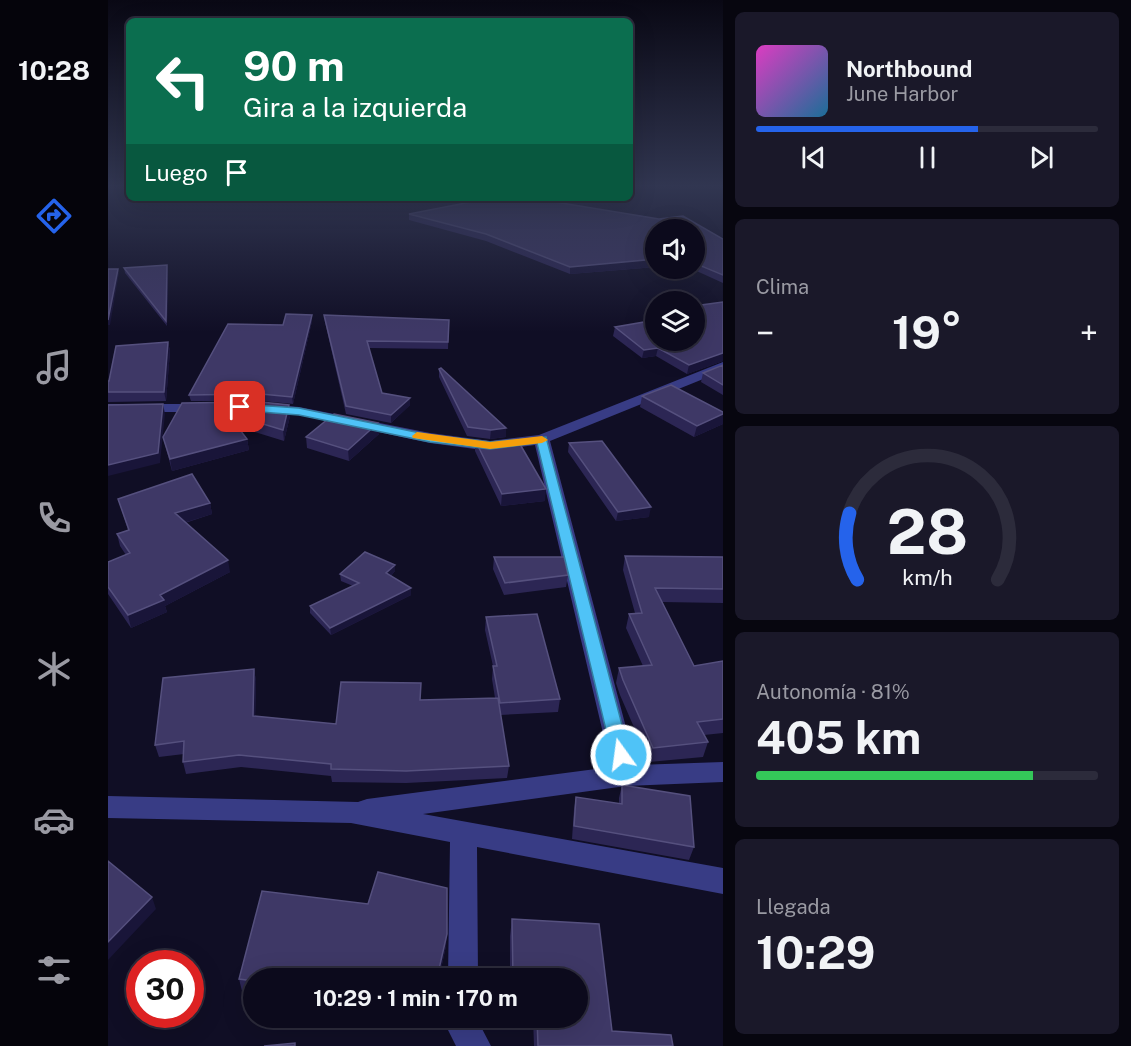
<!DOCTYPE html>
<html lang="es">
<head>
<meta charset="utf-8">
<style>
  body { margin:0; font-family:"Public Sans",sans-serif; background:#1a1829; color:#f1f3f6; height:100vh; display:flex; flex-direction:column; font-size:22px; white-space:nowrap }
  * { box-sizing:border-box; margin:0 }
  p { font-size:20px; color:#9a9aa3 }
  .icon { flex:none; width:33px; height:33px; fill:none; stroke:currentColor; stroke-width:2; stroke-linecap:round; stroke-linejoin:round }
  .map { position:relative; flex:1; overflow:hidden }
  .drawer { display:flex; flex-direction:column; gap:12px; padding:12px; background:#07060f; width:408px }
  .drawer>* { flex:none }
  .banner { position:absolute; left:18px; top:18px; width:507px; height:183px; border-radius:9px; box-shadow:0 6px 24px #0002,0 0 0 2px #2c2b3b; background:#0b6e4f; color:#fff; overflow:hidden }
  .controls { position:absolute; left:537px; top:219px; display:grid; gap:12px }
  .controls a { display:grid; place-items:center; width:60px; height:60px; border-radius:50%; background:#0c0a1c; box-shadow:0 6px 24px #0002,0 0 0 2px #2c2b3b; font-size:30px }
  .speed { position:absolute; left:18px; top:950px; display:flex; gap:12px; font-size:30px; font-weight:700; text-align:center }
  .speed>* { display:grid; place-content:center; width:78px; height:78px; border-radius:50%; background:#0c0a1c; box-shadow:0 6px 24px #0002,0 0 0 2px #2c2b3b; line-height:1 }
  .speed .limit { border:9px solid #d22; background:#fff; color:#111 }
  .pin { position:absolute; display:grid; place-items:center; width:51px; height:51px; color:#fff; margin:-26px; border-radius:12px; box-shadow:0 3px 9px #0006 }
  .me { position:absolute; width:66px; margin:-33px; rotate:346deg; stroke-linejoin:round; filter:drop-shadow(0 0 4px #0008) }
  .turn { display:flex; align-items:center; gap:21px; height:126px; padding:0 18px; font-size:27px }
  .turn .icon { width:78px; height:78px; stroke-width:2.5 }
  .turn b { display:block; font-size:42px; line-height:51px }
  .then { display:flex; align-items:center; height:57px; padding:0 18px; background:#0003; gap:12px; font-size:22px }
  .big { font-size:45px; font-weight:700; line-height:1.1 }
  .drawer .card { flex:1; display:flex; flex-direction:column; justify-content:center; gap:9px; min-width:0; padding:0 21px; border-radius:9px; background:#1a1829 }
  .drawer .dial { align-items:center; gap:0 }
  .dial svg { height:156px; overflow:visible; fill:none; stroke:#2c2b3b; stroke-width:7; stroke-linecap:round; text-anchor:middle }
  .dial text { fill:#f1f3f6; stroke:none }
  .song { display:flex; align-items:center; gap:18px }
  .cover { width:72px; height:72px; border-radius:9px; background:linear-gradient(135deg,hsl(310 70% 55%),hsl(200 70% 35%)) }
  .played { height:6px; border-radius:3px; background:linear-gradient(90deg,#2563eb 65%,#2c2b3b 65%) }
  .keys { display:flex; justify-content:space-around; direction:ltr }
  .heat { display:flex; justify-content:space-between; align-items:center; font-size:33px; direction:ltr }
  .charge { height:9px; border-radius:4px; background:linear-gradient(90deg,#34c759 81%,#2c2b3b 0) }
  .trip { position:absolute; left:135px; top:968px; width:345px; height:60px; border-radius:30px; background:#0c0a1c; box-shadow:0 6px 24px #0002,0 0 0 2px #2c2b3b; font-weight:700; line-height:60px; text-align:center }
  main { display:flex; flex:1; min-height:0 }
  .tabs { display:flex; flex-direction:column; width:108px; justify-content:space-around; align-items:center; background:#05040b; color:#9a9aa3 }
  .tabs .icon { width:42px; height:42px }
  .tabs .selected { color:#2563eb }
  .tabs b { font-size:27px; color:#f1f3f6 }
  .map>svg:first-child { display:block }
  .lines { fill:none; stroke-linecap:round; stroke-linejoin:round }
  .minor { fill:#383c85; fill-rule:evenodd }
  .wall { fill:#2c2654 }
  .shaded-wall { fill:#191539 }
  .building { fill:#3e3866; stroke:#55507e; stroke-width:1.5 }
  .route { fill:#4fc3f7; stroke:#337fa1; stroke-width:1.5 }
  .slow { fill:#f59e0b }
</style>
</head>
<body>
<main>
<nav class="tabs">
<b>10:28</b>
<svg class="icon selected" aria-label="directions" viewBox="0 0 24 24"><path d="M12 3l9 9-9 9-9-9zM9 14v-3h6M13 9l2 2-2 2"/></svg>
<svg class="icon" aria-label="music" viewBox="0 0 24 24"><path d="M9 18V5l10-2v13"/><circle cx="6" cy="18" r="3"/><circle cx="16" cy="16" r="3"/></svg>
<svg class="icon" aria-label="phone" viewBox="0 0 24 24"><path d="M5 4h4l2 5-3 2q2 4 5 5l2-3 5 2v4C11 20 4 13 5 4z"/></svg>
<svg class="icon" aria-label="climate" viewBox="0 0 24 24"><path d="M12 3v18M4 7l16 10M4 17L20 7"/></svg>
<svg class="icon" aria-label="car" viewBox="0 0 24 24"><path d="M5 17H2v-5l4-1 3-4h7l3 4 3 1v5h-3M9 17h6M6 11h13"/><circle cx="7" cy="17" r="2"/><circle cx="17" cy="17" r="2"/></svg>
<svg class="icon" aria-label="filters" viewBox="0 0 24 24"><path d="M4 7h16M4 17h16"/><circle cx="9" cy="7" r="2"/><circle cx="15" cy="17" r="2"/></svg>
</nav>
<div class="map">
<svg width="615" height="1046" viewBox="0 0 615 1046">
  <rect width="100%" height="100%" fill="#100e25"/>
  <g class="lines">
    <!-- minor -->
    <path class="minor" d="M615,362V371L442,441L528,765L615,762V782L518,786L315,814L615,868V894L369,847L370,978H340L342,842L243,823L0,818V796L250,802L259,799L503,767L427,445L382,451L322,443L191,415L158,412L151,408L158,404L191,407L322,433L382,441L431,435Z
      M0,404H94L101,408L94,412H0Z
      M339,1017H371V1023L383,1046H348L339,1028Z"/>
  </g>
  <!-- wall -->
  <path class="wall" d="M369,198H423L551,219L575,216L615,239V283L582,268H586V230H548V267L462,274L378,241L301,220V214L370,201Z
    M16,268L60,270L59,326L17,273Z
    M615,302V361L579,374L548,356L534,358L505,336L507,327L548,340Z
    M547,310H548V320L545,319Z
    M204,315V321L185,404L154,401H83L81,395L175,325Z
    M216,315L341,320L340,349L261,348L274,393L302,405L283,423L238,414L217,322Z
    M60,342L62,351L58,401L0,402V381Z
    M615,365V395L593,382L595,373Z
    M331,369L398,428V437L382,439L359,436L331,377Z
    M534,396L615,424L586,437L532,407Z
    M74,403L182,416L176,441L130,427L139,439L141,450L64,471L55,437Z
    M271,434L241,461L199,448L198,437Z
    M367,440L437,501L393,506L367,451Z
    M461,443L541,517L508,521L460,452Z
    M10,499L102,503L104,514L77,523L122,572L57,606L59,612L23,628L0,594V562L18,555L12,546L9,534L20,530Z
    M517,556L615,557V603L554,602L586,666L615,661V733L596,735L600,742L595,757L541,762L512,695L508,683L511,668L535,666L518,628L521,614L527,613L515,570Z
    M386,557L460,575L458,587L396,595L385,569Z
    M287,571L283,576L303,595L223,635L202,613V606L245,586L233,581L232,574Z
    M378,617L452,699L450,712L392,715L401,766L399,778L298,783L224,782L223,776L133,767L78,774L75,762L76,754L51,757L47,745L146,669L148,681L147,716L228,724L312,700L387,698L384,679L385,666L377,630Z
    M514,785L586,847L581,860L464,839L466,809L468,797L511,804V798Z
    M404,919L491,924L504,1031L563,1035L565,1046H426L425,1017H470V978H402V936Z
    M338,946L331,978H146V992L134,991L131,979Z"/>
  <!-- shaded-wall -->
  <path class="shaded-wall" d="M548,259V267L462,274V267Z
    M59,265L60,270L59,326L58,321Z
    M10,269L11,273L2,325H0V320Z
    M204,315V321L185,404L184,397Z
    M60,342L62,351L58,401L56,392Z
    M550,348L548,356L534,358L536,350Z
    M615,353V361L579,374L581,365Z
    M302,398V405L283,423V415Z
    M55,404L57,414L52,463L0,476V465Z
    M181,405L182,416L176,441L175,430Z
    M615,414V424L586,437L589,426Z
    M270,423L271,434L241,461L240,450Z
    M398,428V437L382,439L383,430Z
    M139,439L141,450L64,471L62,459Z
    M438,489L437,501L393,506L394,494Z
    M102,503L104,514L69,525L67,513Z
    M543,507L541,517L508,521L510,512Z
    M120,560L122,572L57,606L59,612L23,628L20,615L52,595Z
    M287,565V571L279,580L278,573Z
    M303,588V595L223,635L222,628Z
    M146,669L148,681L147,728L145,716Z
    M44,897L48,909L0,960V942Z
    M339,934L338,946L331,978H329Z"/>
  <!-- building -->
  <path class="building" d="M372,198H423L551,219L575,216L615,239V275L586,263V230H548V259L462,267L378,234L301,214L373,200Z
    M59,265L58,321L16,268Z
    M0,269H10L0,320Z
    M615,302V353L581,365L550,348L536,350L507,327L548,320V340H586V306Z
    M178,314L204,315L184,397L153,394L81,395L120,324L175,325Z
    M216,315L341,320L340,342L259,341L274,393L302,398L283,415L238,406Z
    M60,342L56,392H0V381H1L8,346Z
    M615,365V385L595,373Z
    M333,368L398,428L383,430L360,427L331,369Z
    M563,385L615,412V414L589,426L534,396Z
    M153,402L181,405L175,430L119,413L139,439L62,459L55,437L74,403Z
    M55,404L50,453L0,465V405Z
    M226,414L270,423L240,450L198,437Z
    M409,439L438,489L394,494L367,440L383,442Z
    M494,441L543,507L510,512L461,443Z
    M84,474L102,503L67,513L120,560L52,595L56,600L20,615L0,587V562L22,553L9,534L21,530L10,499Z
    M257,552L287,565L278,573L303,588L222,628L202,606L251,583L232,574Z
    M517,556L615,557V589L547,588L586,666L615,661V719L589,722L600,742L545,748L515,680L511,668L544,665L521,614L534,613Z
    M386,557H456L460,575L397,583Z
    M429,614L452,699L392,703L385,666H389L378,617Z
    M146,669L145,716L228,724L233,682L313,683L312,700L390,698L401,766L298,771L223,769V764L131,755L75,762L76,741L47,745L55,678Z
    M514,785L582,796L586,847L466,826L468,797L514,804Z
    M0,861L44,897L0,942Z
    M270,872L339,888V934L329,978H231L204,971L203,978H146V981L131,979L154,891L260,904Z
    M404,919L491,924L504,1031L563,1035L565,1046H430L429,1017H470V978H405Z
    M187,1043V1046H156Z"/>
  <!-- sky -->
  <linearGradient id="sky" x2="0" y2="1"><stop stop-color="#090814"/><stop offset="0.56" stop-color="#313651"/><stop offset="1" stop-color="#313651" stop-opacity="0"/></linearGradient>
  <rect width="615" height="332" fill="url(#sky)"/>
  <!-- route -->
  <path class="route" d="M132,404L191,408L322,435L382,442L438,437L522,755L519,760L513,763L506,760L504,755L429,443L382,449L322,442L191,415L128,410L126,407Z"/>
  <!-- slow -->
  <path class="slow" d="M309,432L382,442L434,436L440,440L434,443L382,449L305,438L304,436Z"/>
</svg>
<div class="controls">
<a><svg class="icon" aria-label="sound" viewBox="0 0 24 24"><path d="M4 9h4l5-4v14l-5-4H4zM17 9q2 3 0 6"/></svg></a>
<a><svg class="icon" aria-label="layers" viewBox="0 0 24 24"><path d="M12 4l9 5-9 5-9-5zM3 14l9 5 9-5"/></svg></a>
</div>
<div class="speed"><div class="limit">30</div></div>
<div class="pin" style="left:132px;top:407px;background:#d93025"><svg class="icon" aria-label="arrive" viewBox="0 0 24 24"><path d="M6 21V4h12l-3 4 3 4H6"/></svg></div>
<svg class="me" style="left:513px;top:755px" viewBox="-20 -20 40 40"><circle r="17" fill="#4fc3f7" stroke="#fff" stroke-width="3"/><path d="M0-11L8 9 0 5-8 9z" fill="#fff"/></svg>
<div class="trip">10:29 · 1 min · 170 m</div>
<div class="banner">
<div class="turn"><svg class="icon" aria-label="left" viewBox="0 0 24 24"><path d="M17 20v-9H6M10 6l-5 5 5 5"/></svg><div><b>90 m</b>Gira a la izquierda</div></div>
<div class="then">Luego<svg class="icon" aria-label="arrive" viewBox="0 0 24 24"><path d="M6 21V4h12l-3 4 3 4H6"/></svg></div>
</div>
</div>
<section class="drawer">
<div class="card">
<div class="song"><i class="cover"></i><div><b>Northbound</b><p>June Harbor</p></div></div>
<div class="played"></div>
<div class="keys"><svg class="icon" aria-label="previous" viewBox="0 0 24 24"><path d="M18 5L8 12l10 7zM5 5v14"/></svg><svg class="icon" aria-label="pause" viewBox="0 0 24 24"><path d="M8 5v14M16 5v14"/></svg><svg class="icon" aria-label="next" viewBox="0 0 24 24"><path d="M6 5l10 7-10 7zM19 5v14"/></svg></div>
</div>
<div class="card"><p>Clima</p>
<div class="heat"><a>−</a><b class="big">19°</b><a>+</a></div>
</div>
<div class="card dial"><svg viewBox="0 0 100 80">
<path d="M14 69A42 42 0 1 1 86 69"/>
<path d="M14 69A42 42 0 0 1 10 35" stroke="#2563eb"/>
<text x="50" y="56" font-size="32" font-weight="700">28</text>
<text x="50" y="72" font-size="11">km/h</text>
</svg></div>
<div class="card"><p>Autonomía · 81%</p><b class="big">405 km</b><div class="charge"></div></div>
<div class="card"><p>Llegada</p><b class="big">10:29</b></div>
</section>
</main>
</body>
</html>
